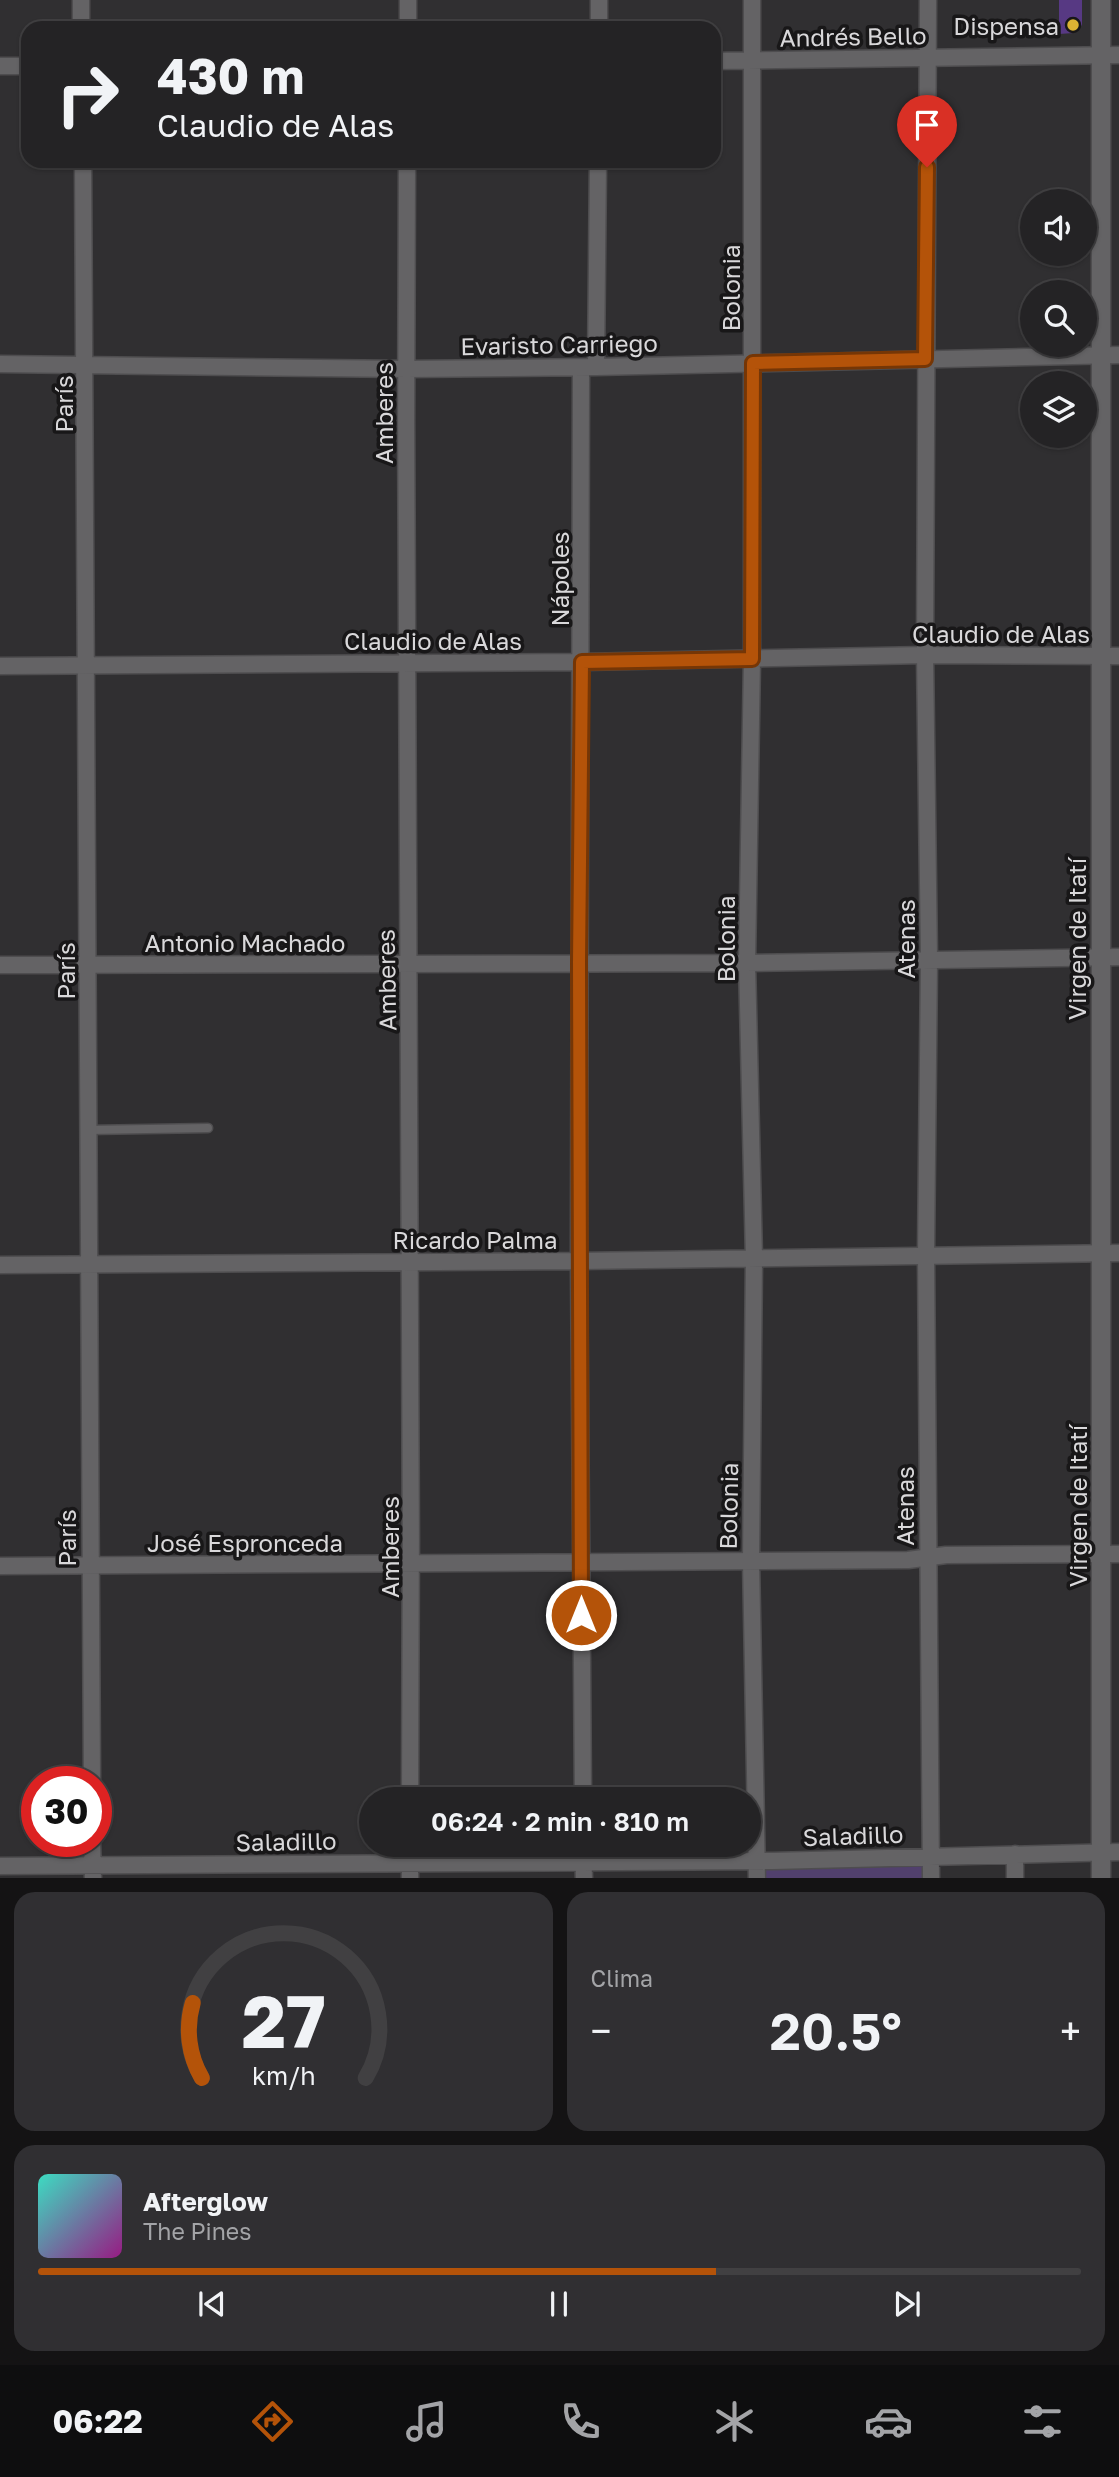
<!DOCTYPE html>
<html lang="es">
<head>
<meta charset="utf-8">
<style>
  body { margin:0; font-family:"Golos Text",sans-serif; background:#302f32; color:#f1f3f6; height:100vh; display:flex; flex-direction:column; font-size:26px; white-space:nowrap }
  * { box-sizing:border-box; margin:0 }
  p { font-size:23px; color:#a3a4a7 }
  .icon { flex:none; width:38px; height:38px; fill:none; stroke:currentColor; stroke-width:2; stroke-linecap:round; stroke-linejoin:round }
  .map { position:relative; height:1878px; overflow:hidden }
  .side { display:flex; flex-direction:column; gap:14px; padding:14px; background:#141314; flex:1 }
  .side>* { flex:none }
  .top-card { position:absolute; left:21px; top:21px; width:700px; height:147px; border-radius:21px; box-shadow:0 2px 5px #0004,0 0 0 2px #414042; background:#242325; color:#f1f3f6; overflow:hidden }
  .fabs { position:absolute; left:1020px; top:189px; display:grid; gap:14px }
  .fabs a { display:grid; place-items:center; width:77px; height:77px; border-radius:50%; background:#242325; box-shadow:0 2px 5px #0004,0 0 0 2px #414042; font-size:35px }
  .speed { position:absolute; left:21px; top:1766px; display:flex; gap:14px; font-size:35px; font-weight:700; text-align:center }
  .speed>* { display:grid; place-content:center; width:91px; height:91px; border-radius:50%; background:#242325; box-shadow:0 2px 5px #0004,0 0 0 2px #414042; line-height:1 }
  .speed .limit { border:10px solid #d22; background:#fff; color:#111 }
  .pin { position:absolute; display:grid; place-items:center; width:60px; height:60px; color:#fff; margin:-72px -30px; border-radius:50% 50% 50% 0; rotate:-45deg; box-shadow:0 0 7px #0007 }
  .pin .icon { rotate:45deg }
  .me { position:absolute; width:77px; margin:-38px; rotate:0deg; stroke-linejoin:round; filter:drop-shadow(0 0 5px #0008) }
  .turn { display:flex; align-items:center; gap:24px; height:147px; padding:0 21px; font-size:32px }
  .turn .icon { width:91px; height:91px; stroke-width:2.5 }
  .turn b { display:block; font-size:49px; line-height:60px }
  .big { font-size:52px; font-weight:600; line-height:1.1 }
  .side .tile { flex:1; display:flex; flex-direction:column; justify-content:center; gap:10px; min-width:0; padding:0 24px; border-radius:21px; background:#302f32 }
  .side .dial { align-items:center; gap:0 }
  .dial svg { height:182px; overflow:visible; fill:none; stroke:#414042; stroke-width:7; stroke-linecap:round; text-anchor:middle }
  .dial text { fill:#f1f3f6; stroke:none }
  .song { display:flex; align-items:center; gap:21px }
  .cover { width:84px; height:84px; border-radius:10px; background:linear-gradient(135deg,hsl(170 70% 55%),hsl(310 70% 35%)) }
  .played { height:7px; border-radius:4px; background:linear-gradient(90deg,#b45309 65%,#414042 65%) }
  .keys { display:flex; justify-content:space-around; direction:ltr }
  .heat { display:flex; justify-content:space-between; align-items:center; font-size:38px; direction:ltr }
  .side .tiles { flex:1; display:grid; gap:14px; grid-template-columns:1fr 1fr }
  .tile:last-child { grid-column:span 2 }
  .trip { position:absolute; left:359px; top:1787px; width:402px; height:70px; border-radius:35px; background:#242325; box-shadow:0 2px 5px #0004,0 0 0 2px #414042; font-weight:600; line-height:70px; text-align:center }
  .tab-bar { display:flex; height:112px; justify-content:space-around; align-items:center; background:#0e0e0f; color:#a3a4a7 }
  .tab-bar .icon { width:49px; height:49px }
  .tab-bar .selected { color:#b45309 }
  .tab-bar b { font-size:32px; color:#f1f3f6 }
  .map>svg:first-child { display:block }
  .green { fill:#51406d }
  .building { fill:#573983 }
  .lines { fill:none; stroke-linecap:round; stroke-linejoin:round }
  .lane-casing { stroke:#4e4d4f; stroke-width:11 }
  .street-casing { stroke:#4e4d4f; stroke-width:19 }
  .secondary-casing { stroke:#4e4d4f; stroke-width:21 }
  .lane { stroke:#646365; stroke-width:8 }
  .street { stroke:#646365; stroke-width:16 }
  .secondary { stroke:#646365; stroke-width:18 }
  .route-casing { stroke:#753606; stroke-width:18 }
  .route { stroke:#b45309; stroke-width:12 }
  .poi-dot { fill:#dbb333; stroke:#181718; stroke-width:2.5 }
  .labels { text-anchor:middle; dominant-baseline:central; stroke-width:7; stroke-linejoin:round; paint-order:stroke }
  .poi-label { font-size:24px; fill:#d9d8da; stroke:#181718; text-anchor:end }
  .street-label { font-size:24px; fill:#d9d8da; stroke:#181718 }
</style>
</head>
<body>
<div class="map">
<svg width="1119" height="1879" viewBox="0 0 1119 1879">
  <rect width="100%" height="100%" fill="#302f31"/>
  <!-- green -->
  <path class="green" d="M931,1855V1878H757L756,1861Z"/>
  <!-- building -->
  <path class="building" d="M1059,0H1082V25L1074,33L1059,34Z"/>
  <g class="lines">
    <defs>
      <path id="lane" d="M88,1130L208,1128"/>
      <path id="street" d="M408,0V28
        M752,0V659L747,963L754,1258L751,1561L757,1879
        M928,0L925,655L929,959L926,1255L931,1879
        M81,28V0
        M599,28V0
        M714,61L1119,55
        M0,66H28
        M83,161L92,1782
        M407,161C403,707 414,1253 410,1799
        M0,364L406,369L596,367L1119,355
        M596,367L598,161
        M581,368L579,1261L583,1799
        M0,666L582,662L925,655L1119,656
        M0,965L747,963L1119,957
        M0,1265L579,1261L1119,1253
        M0,1566L908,1560L946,1555L1119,1554
        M92,1841L93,1879
        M410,1844V1879
        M583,1844L584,1879
        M1015,1854V1879
        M0,1866L773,1861L1119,1852"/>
      <path id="secondary" d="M1101,1879V0"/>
    </defs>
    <!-- lane casing -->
    <use href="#lane" class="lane-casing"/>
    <!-- street casing -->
    <use href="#street" class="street-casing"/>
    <!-- secondary casing -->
    <use href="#secondary" class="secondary-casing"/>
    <!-- lane -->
    <use href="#lane" class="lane"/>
    <!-- street -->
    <use href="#street" class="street"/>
    <!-- secondary -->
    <use href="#secondary" class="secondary"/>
  </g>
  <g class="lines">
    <defs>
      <path id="route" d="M581,1615L579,962L582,662L752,659L753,363L925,359L927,167"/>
    </defs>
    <!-- route casing -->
    <use href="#route" class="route-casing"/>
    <!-- route -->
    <use href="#route" class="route"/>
  </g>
  <!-- markers -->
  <circle class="poi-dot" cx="1073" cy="25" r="7"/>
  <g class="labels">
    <!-- poi labels -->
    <g class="poi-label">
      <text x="1059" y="25">Dispensa</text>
    </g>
    <!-- street labels -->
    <g class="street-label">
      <text transform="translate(853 36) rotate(-1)">Andrés Bello</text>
      <text transform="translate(730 288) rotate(-90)">Bolonia</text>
      <text transform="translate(559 344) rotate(-1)">Evaristo Carriego</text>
      <text transform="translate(63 404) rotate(-90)">París</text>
      <text transform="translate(383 413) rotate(-90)">Amberes</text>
      <text transform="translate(559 579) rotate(-90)">Nápoles</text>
      <text x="1001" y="633">Claudio de Alas</text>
      <text x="433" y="640">Claudio de Alas</text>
      <text transform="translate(725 939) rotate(-90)">Bolonia</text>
      <text transform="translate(905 939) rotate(-90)">Atenas</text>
      <text transform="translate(1076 939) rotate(-90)">Virgen de Itatí</text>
      <text x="245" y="942">Antonio Machado</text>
      <text transform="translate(65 971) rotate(-90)">París</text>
      <text transform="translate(386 980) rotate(-91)">Amberes</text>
      <text x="475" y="1239">Ricardo Palma</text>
      <text transform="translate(728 1506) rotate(-89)">Bolonia</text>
      <text transform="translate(904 1506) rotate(-90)">Atenas</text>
      <text transform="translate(1077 1506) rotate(-90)">Virgen de Itatí</text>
      <text transform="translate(66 1538) rotate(-90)">París</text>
      <text x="245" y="1542">José Espronceda</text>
      <text transform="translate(389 1547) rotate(-90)">Amberes</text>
      <text transform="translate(853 1835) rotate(-2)">Saladillo</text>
      <text transform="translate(286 1841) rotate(-1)">Saladillo</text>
    </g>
  </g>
</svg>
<div class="fabs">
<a><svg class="icon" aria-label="sound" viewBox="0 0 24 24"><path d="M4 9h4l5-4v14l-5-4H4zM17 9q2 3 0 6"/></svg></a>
<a><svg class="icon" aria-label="search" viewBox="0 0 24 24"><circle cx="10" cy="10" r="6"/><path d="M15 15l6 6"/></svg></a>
<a><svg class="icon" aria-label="layers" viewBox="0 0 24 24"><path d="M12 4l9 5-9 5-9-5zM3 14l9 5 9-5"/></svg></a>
</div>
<div class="speed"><div class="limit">30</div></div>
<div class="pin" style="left:927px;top:167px;background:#d93025"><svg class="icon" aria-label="arrive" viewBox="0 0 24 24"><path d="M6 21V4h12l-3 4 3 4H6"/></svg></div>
<svg class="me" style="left:581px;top:1615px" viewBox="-20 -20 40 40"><circle r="17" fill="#b45309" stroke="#fff" stroke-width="3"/><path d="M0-11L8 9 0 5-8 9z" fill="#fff"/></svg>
<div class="trip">06:24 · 2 min · 810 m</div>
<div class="top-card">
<div class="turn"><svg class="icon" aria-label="right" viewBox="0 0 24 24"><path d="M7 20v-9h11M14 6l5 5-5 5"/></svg><div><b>430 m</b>Claudio de Alas</div></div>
</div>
</div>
<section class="side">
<div class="tiles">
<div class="tile dial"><svg viewBox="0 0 100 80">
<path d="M14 69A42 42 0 1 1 86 69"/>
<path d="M14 69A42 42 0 0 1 10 36" stroke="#b45309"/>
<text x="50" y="56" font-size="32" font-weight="700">27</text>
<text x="50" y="72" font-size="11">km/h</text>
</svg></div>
<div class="tile"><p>Clima</p>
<div class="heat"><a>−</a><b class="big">20.5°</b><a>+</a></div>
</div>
<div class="tile">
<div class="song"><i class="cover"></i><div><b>Afterglow</b><p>The Pines</p></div></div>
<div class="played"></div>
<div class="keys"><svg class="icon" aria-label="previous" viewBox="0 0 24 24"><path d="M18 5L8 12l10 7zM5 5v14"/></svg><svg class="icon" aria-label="pause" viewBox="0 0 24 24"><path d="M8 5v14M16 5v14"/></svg><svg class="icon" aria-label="next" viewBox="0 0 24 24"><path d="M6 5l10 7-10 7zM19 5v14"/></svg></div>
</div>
</div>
</section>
<nav class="tab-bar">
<b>06:22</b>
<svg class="icon selected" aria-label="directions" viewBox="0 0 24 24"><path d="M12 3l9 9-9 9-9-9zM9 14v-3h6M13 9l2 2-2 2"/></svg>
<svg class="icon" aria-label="music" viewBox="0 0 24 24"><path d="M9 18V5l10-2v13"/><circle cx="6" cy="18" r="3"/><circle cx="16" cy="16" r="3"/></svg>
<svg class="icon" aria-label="phone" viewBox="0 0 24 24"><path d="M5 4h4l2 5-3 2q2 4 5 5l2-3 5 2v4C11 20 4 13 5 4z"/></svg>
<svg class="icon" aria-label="climate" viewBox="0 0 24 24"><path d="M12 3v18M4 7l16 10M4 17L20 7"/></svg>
<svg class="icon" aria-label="car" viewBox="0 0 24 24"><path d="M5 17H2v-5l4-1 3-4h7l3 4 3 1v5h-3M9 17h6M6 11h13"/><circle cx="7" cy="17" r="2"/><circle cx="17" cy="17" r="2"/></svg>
<svg class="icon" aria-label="filters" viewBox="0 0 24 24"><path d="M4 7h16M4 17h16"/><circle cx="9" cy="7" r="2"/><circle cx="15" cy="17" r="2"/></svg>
</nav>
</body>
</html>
